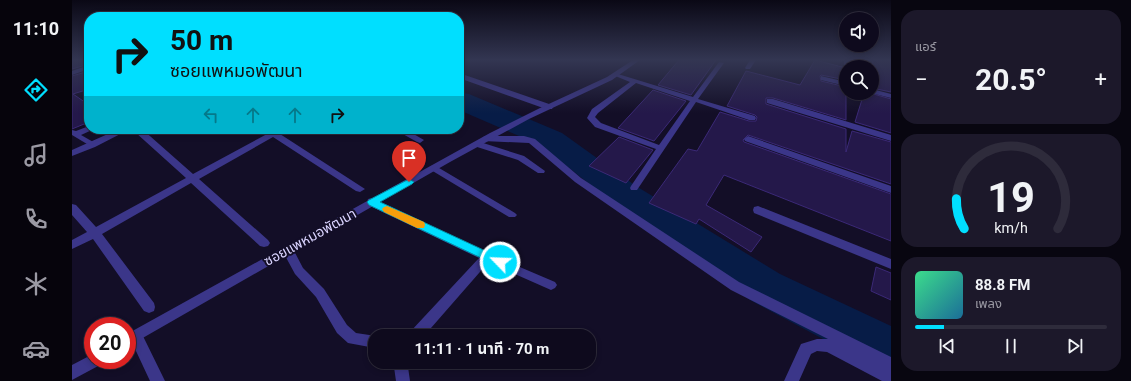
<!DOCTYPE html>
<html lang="th">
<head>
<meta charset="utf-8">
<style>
  body { margin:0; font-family:Roboto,"Noto Sans Thai",sans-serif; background:#1c182a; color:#f1f3f6; height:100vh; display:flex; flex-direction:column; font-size:15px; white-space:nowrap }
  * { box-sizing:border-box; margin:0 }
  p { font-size:13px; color:#9b9aa4 }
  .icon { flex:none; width:22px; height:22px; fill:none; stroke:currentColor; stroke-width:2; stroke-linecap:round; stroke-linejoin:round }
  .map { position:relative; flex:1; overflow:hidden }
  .drawer { display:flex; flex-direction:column; gap:10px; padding:10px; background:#080610; width:240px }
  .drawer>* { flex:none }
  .guide { position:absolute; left:12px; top:12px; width:380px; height:122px; border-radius:16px; box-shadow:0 2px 6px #0003,0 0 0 1px #2e2b3b; background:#00dfff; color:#111; overflow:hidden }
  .tools { position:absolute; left:767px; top:12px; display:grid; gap:8px }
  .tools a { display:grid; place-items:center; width:40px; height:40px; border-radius:50%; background:#0e0a1d; box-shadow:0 2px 6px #0003,0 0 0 1px #2e2b3b; font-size:20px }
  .speed { position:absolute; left:12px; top:317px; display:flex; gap:8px; font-size:20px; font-weight:700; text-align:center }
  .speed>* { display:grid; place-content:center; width:52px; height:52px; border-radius:50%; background:#0e0a1d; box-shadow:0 2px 6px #0003,0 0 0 1px #2e2b3b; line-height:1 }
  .speed .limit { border:6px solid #d22; background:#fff; color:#111 }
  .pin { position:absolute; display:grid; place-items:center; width:34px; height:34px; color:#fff; margin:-41px -17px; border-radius:50% 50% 50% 0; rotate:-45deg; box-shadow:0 0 4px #0007 }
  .pin .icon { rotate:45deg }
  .me { position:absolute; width:44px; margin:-22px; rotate:294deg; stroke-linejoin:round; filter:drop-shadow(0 0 3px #0008) }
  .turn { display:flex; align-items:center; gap:14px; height:84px; padding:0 20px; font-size:18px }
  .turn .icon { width:52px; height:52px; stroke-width:2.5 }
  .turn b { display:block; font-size:28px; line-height:34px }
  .lanes { display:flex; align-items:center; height:38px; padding:0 20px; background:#0003; justify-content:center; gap:20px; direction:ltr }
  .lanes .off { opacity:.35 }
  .big { font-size:30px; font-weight:700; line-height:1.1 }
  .drawer .tile { flex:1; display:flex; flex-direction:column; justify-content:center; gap:6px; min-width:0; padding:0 14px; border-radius:16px; background:#1c182a }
  .drawer .dial { align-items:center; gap:0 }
  .dial svg { height:104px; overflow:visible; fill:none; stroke:#2e2b3b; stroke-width:7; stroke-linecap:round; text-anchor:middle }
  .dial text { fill:#f1f3f6; stroke:none }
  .song { display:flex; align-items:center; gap:12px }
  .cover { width:48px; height:48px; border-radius:6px; background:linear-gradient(135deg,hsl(150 70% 55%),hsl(200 70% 35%)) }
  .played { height:4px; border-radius:2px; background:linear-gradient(90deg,#00dfff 15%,#2e2b3b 15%) }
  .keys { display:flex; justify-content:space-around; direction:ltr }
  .heat { display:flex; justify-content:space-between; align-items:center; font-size:22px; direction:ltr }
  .trip { position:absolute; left:296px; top:329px; width:228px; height:40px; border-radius:16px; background:#0e0a1d; box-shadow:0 2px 6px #0003,0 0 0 1px #2e2b3b; font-weight:700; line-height:40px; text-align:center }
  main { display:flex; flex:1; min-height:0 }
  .tabs { display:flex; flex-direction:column; width:72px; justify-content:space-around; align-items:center; background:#06040c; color:#9b9aa4 }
  .tabs .icon { width:28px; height:28px }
  .tabs .selected { color:#00dfff }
  .tabs b { font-size:18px; color:#f1f3f6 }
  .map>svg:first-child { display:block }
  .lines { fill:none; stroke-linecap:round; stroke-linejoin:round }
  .river { fill:#071c47; fill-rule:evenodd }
  .building { fill:#24184a; stroke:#3b2977 }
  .service { fill:#3b3689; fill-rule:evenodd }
  .minor { fill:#3b3689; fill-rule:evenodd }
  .tertiary { fill:#3b3689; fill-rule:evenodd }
  .route { fill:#00dfff; stroke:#0091a6 }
  .slow { fill:#f59e0b }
  .labels { text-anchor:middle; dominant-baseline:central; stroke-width:4; stroke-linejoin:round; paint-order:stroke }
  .street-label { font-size:14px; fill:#dad4ff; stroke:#130e27 }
</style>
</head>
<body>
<main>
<nav class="tabs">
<b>11:10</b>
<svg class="icon selected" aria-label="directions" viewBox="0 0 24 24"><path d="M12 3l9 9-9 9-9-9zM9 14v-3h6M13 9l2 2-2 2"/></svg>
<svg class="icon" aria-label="music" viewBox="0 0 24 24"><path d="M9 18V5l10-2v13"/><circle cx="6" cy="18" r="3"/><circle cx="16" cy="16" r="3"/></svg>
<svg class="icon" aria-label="phone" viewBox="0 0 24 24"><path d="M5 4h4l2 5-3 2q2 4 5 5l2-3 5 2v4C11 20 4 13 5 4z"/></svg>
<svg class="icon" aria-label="climate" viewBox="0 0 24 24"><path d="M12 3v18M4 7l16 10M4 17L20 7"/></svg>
<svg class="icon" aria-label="car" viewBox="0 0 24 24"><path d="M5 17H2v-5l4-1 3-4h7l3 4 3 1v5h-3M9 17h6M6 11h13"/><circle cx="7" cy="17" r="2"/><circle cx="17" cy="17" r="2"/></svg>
</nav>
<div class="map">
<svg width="819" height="381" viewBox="0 0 819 381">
  <rect width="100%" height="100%" fill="#130e27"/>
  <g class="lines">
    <!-- river -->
    <path class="river" d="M387,92L397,94L490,133L564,186L708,274L819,326V373L802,366L678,300L540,202L468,145L387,110Z"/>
  </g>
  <!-- building -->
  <path class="building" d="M0,60H17V64L0,69Z
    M607,60H644L619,95L586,85Z
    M743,60L774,68V80L749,75L748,76L749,81L774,87V120L701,98H694V104L774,129V152L780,131L819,142V184L676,135L671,140L672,142L819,194V241L652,175L634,205L690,237L679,252L627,219L624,224L577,203L616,149L625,151L648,112L677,121H684L685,117L683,115L655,106L674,71L728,85Z
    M801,60H819V92L800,88L799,67Z
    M17,71V89L1,94L17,105V122L0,129V76Z
    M581,90L614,101L582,141L546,128Z
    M792,93H798L819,99V133L783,122Z
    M547,137L581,150L554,183L517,166Z
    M804,267L819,273V300L799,291Z"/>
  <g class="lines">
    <!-- service -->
    <path class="service" d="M647,62L652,63L626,99L683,116L684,118L683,120H677L624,102L565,190H559L558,188L559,186L584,149L523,127L515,118L520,109L558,82L541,75L546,74L621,97ZM564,83L618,101L587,145L529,123L523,117L526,113Z
      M17,126V129L20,130L9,135L23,143L24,145L20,147L0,135V130L4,131Z
      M402,142H408L452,156L473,171L472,173H466L446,160L402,146L401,144Z
      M362,165L443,213L445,215L443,217H437L359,170L358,168L359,166Z
      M415,253L483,282L485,285L483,288L479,290L411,260L410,257L411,254Z"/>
    <!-- minor -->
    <path class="minor" d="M678,60H684L678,69H674L673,68Z
      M772,60H778L776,66H772Z
      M17,65V69L0,75V71Z
      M387,73L480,105L481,107L480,109H474L387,78Z
      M749,76L774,82V86L749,80Z
      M800,89L819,94V98L799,93Z
      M695,99H701L819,135V141L695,103Z
      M47,129H58L23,147L0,156V150Z
      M62,129H70L121,174L195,134L190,129H214L208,134L293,189L288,192L284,191L201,137L127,179L196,240L198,243L196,246L192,247L188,246L119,183L30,234L82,303L83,307L82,311L77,313L72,311L21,239L0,249V240L15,232L0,215V204L4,205L24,227L114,178L63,132Z
      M322,129H333L352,140L348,143L345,142Z
      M414,136H452L463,139L509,178L667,282L819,357V381H810L755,352L745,351L739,354L727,381H712L729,344L745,339H756L659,290L503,182L457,143L411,141L410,139L411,137Z
      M676,136L819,186V193L673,141L672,139Z
      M300,198L419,254L421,257L352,336H336L338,332L407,258L296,205L295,202L296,199Z
      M686,206L819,259V269L682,213L681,210L682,207Z
      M216,246L220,247L231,268L252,289L275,325L284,333L304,336L303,348L276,343L265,333L244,297L223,274L210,250L212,247Z
      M64,330L69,332L93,381H78L57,336L59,332Z
      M323,362H337L336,367L338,381H324L322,367Z"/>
    <!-- tertiary -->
    <path class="tertiary" d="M561,60H568L540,80L457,119L378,162L55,347V334L418,133L468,108L535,77Z
      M21,354V360H30L28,365L0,380V365Z"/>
  </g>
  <!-- sky -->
  <linearGradient id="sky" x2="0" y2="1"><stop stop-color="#0a0815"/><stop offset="0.53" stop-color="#333652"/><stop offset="1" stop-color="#333652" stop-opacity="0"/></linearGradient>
  <rect width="819" height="113" fill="url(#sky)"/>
  <!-- route -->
  <path class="route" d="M337,179L342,182L340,184L308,202L431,259L433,262L431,265L428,266L424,265L297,205L295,202L297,200Z"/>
  <!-- slow -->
  <path class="slow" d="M315,206L352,222L353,225L352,228H345L312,212L310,209L312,207Z"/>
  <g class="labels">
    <!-- street labels -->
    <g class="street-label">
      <text transform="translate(238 237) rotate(-29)">ซอยแพหมอพัฒนา</text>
    </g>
  </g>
</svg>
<div class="tools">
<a><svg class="icon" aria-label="sound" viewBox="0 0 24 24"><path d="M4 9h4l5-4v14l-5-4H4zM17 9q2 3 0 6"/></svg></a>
<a><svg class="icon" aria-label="search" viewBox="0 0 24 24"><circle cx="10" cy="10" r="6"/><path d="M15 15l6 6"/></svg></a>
</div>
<div class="speed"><div class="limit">20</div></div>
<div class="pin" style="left:337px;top:182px;background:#d93025"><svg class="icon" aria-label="arrive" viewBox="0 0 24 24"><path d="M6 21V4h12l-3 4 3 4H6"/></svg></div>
<svg class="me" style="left:428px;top:262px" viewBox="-20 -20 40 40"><circle r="17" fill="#00dfff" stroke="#fff" stroke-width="3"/><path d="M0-11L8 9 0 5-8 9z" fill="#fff"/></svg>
<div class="trip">11:11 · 1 นาที · 70 m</div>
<div class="guide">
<div class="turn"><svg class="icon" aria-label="right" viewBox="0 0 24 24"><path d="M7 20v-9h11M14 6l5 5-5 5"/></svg><div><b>50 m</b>ซอยแพหมอพัฒนา</div></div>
<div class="lanes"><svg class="icon off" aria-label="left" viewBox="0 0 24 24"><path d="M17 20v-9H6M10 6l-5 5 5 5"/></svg><svg class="icon off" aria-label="ahead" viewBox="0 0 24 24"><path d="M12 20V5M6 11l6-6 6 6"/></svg><svg class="icon off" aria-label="ahead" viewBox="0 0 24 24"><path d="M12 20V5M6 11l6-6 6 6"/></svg><svg class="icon" aria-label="right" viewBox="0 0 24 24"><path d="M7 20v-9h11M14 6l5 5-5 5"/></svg></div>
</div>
</div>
<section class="drawer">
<div class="tile"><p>แอร์</p>
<div class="heat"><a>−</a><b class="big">20.5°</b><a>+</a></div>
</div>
<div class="tile dial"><svg viewBox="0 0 100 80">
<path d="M14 69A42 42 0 1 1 86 69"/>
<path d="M14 69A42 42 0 0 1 8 46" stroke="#00dfff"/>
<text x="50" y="56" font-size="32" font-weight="700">19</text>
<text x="50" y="72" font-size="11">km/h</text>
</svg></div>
<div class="tile">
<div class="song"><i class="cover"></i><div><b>88.8 FM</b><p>เพลง</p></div></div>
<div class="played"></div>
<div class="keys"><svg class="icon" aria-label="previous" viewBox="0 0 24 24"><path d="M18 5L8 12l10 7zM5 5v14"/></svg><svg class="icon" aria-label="pause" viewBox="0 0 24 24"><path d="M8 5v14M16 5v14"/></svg><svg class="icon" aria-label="next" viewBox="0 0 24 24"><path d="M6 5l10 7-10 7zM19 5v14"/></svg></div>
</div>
</section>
</main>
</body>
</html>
